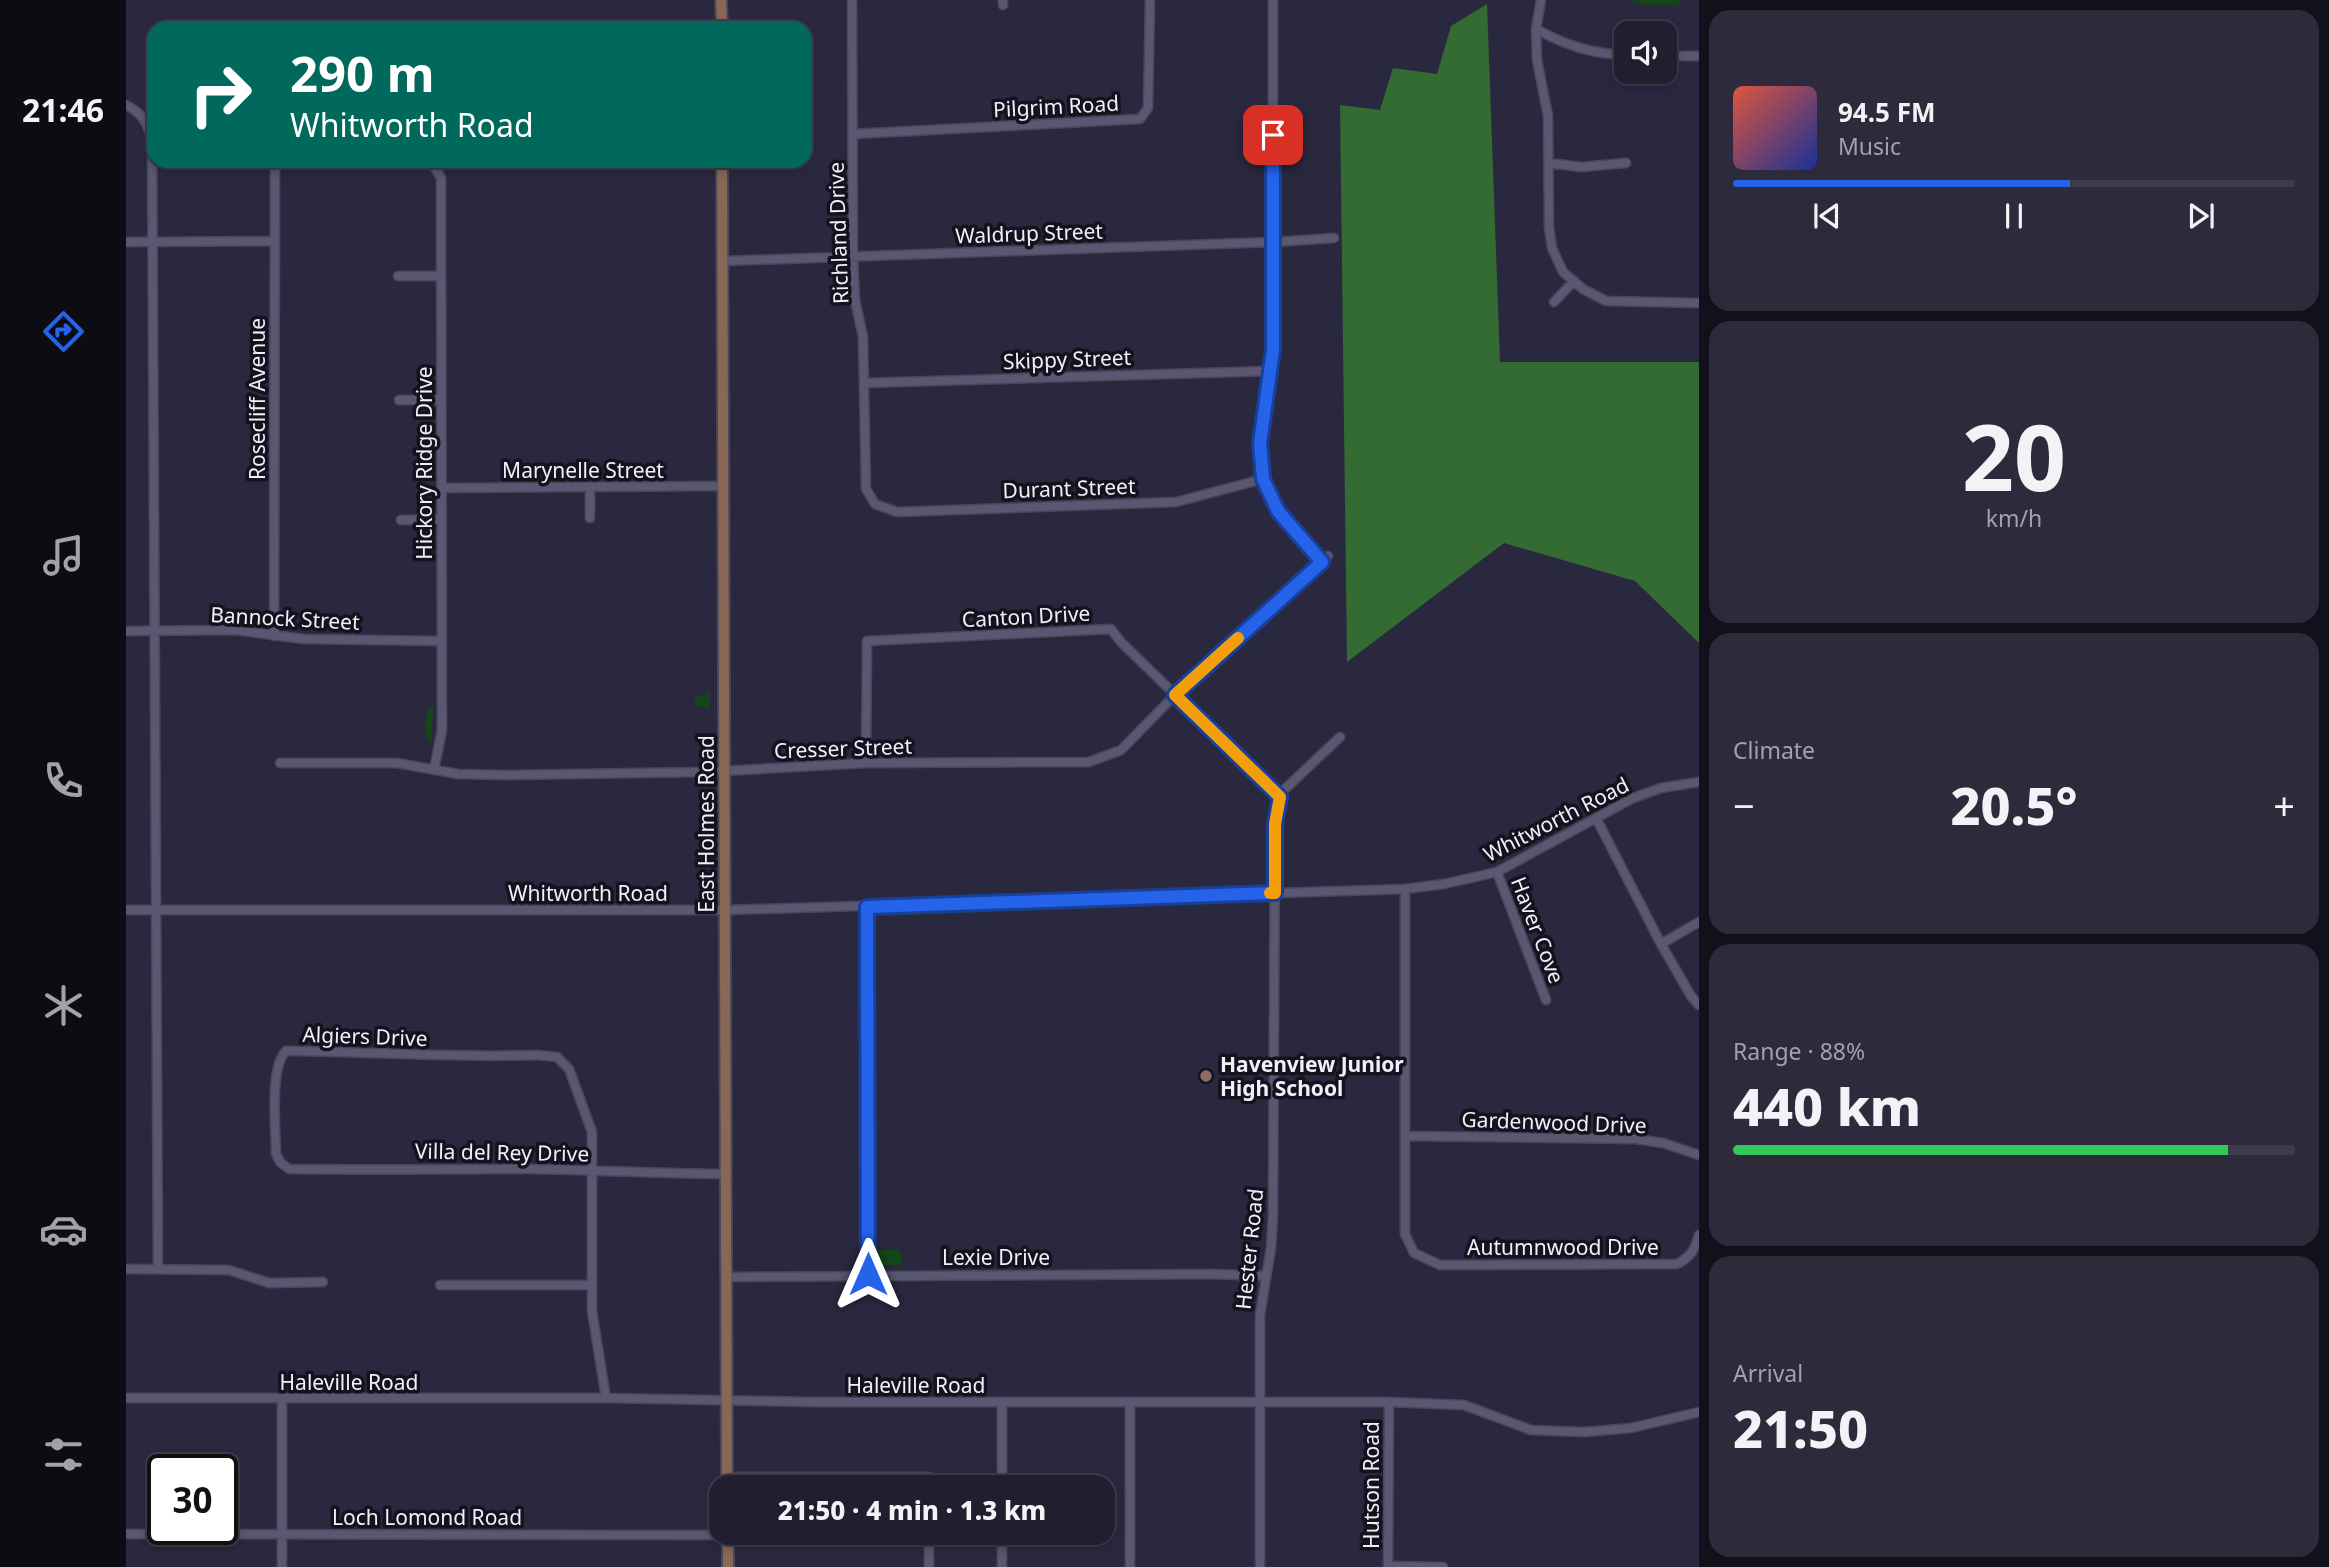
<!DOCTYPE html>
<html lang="en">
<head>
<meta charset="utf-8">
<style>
  body { margin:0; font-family:"Noto Sans",sans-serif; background:#2d2b3b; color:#f1f3f6; height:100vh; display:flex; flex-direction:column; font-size:26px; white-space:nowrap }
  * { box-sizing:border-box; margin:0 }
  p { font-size:23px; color:#a2a2aa }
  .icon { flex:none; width:38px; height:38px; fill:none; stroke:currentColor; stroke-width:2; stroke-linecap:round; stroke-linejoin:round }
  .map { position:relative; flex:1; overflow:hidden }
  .sheet { display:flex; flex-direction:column; gap:10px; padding:10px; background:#12101a; width:630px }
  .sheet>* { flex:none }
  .guide { position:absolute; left:21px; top:21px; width:665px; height:147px; border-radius:21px; box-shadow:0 4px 10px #0003,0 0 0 2px #3d3c4b; background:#00695c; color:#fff; overflow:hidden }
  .tools { position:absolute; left:1488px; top:21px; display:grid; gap:14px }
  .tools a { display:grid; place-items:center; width:63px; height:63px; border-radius:14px; background:#201e2f; box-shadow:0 4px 10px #0003,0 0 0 2px #3d3c4b; font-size:35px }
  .speed { position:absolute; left:21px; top:1454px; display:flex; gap:14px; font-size:35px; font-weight:700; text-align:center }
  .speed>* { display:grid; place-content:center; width:91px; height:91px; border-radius:50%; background:#201e2f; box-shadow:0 4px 10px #0003,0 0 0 2px #3d3c4b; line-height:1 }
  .speed .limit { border:4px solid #111; border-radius:10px; background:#fff; color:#111 }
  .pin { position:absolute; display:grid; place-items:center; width:60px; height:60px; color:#fff; margin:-30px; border-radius:14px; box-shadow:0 4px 10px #0006 }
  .me { position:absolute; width:77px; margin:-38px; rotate:0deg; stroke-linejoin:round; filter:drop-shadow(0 0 5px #0008) }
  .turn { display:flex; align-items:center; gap:24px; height:147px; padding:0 28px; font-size:32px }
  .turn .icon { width:91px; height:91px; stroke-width:2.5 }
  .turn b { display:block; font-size:49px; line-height:60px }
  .big { font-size:52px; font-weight:800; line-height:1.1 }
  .sheet .tile { flex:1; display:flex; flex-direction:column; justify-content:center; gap:10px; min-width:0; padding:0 24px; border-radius:21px; background:#2d2b3b }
  .sheet .dial { align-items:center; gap:0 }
  .dial b { font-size:91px; line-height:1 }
  .song { display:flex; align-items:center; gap:21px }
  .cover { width:84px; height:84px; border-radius:10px; background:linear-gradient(135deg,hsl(10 70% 55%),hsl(230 70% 35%)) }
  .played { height:7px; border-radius:4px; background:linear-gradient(90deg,#2563eb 60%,#3d3c4b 60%) }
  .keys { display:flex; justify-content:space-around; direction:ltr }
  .heat { display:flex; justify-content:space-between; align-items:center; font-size:38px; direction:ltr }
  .charge { height:10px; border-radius:5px; background:linear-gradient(90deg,#34c759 88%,#3d3c4b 0) }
  .trip { position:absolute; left:583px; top:1475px; width:406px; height:70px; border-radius:21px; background:#201e2f; box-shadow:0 4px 10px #0003,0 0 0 2px #3d3c4b; font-weight:800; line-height:70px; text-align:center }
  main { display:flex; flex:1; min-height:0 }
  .tabs { display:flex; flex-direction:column; width:126px; justify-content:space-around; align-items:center; background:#0d0c13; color:#a2a2aa }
  .tabs .icon { width:49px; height:49px }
  .tabs .current { color:#2563eb }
  .tabs b { font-size:32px; color:#f1f3f6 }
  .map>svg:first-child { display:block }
  .green { fill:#144715 }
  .forest { fill:#346b33 }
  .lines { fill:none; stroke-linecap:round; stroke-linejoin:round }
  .street-casing { stroke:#484659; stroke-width:11 }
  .secondary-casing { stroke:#484659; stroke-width:14 }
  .street { stroke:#595771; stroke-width:8 }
  .secondary { stroke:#8a6656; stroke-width:10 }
  .route-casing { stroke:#184099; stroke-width:18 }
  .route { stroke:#2563eb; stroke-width:12 }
  .slow { stroke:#f59e0b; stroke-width:12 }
  .education-dot { fill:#8d6e63; stroke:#13121d; stroke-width:2.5 }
  .labels { text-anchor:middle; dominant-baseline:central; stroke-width:7; stroke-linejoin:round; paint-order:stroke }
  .street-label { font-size:21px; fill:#f0effc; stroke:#13121d }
  .poi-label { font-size:21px; font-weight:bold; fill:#f0effc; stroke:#13121d; text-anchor:start }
</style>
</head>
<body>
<main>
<nav class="tabs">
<b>21:46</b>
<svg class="icon current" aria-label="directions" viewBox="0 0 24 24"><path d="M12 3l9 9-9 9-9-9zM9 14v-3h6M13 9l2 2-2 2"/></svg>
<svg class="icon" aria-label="music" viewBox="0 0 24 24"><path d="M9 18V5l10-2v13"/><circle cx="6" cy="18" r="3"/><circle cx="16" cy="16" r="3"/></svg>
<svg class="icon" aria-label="phone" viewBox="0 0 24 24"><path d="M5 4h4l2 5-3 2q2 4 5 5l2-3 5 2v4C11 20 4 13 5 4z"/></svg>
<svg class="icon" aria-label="climate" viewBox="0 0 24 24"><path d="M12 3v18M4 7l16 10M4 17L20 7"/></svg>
<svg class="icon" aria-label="car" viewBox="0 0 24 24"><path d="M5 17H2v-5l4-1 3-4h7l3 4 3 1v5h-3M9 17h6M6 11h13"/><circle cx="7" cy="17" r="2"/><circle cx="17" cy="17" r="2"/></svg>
<svg class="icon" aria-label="filters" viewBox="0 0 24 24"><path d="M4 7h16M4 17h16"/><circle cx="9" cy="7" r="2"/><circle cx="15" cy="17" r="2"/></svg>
</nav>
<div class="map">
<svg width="1573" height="1567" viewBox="0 0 1573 1567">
  <rect width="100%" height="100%" fill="#2a283f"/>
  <!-- green -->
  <path class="green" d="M1507,0H1553V5L1507,4Z
    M584,692V709L570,706L568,698Z
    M307,709L305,742C298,735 297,718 303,710Z
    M1004,906V907L754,916L763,913Z
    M772,1249L775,1253V1265H756L752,1261V1250Z"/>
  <!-- forest -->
  <path class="forest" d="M1361,4L1374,362H1573V643L1509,581L1378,543L1221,662L1214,105L1254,110L1267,68L1311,74L1325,26Z"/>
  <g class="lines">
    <defs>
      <path id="street" d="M726,0L727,256L729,300L737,337L740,489L749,504L771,512L1050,502L1137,479
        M1147,0V350L1134,443L1137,479L1152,511L1196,562
        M1415,0L1410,29L1411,60L1422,116L1423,227L1426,248L1437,272L1457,289L1480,301L1573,303
        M877,5V0
        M1410,29C1439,45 1466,54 1500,55
        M1538,56H1573
        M0,105C16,113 22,123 26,141L32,1269
        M727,134L1014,119L1022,108L1024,0
        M300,161L308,166L315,178L316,730L308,770
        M1423,163L1455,167L1500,163
        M0,242L149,241
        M598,261L1148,242L1208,238
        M272,276H315
        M1428,302L1448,281
        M739,383L1145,371
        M273,400H315
        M316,488L598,486
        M464,518V487
        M275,520L316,519
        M0,631L109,630L178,639L316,641
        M148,636L149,161
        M154,763H271L332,774L380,775L579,772L740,763L963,762L995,750L1049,695L1202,556
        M740,763L741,641L985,629L995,642L1154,797
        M1470,818L1535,944L1565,996L1573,1005
        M1371,872L1420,1000
        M1279,889V1234L1288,1253L1314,1265L1551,1264C1565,1257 1569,1249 1573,1235
        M741,907L742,1274
        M0,910H600L1279,889L1318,884L1371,872L1507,798L1535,788L1573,782
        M1535,944L1573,922
        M1279,1136L1510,1139L1537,1143L1573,1155
        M0,1269L103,1270L143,1283L197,1282
        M601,1277L1087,1274L1139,1276
        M314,1285H466
        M0,1398H480L688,1402H1263L1338,1405L1405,1430L1458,1432L1505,1428L1573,1412
        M480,1398L466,1311V1132L443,1069L431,1057L411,1055C329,1058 248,1052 166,1051H160C143,1068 150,1129 150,1154L154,1162L163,1169C243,1170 324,1169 404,1169C469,1170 535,1174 601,1174
        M156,1399V1567
        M1004,1402V1567
        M601,1477H803V1488
        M876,1488V1403
        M803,1533V1567
        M0,1534L602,1535
        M1262,1566L1317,1567
        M876,1567V1533
        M1134,1567V1315L1145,1248L1147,1216L1149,824L1154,797L1159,789L1214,737
        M1262,1567L1263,1402"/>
      <path id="secondary" d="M595,0L596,28
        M596,161L601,1488
        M602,1533V1567"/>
    </defs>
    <!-- street casing -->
    <use href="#street" class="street-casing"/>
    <!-- secondary casing -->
    <use href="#secondary" class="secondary-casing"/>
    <!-- street -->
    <use href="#street" class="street"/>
    <!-- secondary -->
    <use href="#secondary" class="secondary"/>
  </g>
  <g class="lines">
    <defs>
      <path id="route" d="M742,1274L741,907L1149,893V824L1154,797L1049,695L1196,562L1152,511L1137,479L1134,443L1147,350V135"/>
    </defs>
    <!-- route casing -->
    <use href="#route" class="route-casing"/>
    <!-- route -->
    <use href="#route" class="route"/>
    <!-- slow -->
    <path class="slow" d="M1112,638L1049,695L1154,797L1149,824V893H1144"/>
  </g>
  <!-- markers -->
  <circle class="education-dot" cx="1080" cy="1076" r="7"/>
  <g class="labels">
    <!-- street labels -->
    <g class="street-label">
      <text transform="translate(930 106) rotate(-3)">Pilgrim Road</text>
      <text transform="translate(712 233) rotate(-92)">Richland Drive</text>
      <text transform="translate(903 233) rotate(-2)">Waldrup Street</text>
      <text transform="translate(941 359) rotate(-2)">Skippy Street</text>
      <text transform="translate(131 399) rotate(-90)">Rosecliff Avenue</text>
      <text transform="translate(298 463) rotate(-90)">Hickory Ridge Drive</text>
      <text x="457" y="470">Marynelle Street</text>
      <text transform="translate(943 488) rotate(-2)">Durant Street</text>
      <text transform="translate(900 616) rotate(-3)">Canton Drive</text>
      <text transform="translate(159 618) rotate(3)">Bannock Street</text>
      <text transform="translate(717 748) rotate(-2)">Cresser Street</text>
      <text transform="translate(1430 819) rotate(-27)">Whitworth Road</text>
      <text transform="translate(580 824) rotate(-90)">East Holmes Road</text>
      <text x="462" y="893">Whitworth Road</text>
      <text transform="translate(1412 930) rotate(69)">Haver Cove</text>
      <text transform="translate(239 1036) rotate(2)">Algiers Drive</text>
      <text transform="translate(1428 1122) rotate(2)">Gardenwood Drive</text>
      <text transform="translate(376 1152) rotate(1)">Villa del Rey Drive</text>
      <text x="1437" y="1247">Autumnwood Drive</text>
      <text transform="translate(1123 1249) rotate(-84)">Hester Road</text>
      <text x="870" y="1257">Lexie Drive</text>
      <text x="223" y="1382">Haleville Road</text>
      <text x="790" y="1385">Haleville Road</text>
      <text transform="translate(1245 1485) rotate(-90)">Hutson Road</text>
      <text x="301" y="1517">Loch Lomond Road</text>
    </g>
    <!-- poi labels -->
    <g class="poi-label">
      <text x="1094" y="1064">Havenview Junior<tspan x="1094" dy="24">High School</tspan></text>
    </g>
  </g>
</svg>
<div class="tools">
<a><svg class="icon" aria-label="sound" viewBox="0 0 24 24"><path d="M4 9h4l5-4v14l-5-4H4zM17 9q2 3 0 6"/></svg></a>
</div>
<div class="speed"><div class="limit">30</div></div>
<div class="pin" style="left:1147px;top:135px;background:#d93025"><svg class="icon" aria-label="arrive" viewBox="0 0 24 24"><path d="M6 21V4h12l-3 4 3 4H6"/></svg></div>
<svg class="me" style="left:742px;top:1274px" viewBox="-20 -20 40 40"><path d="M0-17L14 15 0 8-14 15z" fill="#2563eb" stroke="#fff" stroke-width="4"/></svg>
<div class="trip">21:50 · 4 min · 1.3 km</div>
<div class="guide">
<div class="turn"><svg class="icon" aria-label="right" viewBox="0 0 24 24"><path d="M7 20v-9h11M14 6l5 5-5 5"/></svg><div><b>290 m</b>Whitworth Road</div></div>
</div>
</div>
<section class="sheet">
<div class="tile">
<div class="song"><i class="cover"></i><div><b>94.5 FM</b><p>Music</p></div></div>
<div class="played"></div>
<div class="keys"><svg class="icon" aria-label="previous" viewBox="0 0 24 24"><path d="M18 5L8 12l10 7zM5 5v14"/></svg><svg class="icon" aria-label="pause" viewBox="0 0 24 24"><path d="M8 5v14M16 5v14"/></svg><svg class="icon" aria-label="next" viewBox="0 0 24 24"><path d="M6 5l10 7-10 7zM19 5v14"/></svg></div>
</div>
<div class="tile dial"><b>20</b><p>km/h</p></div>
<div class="tile"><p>Climate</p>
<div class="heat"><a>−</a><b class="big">20.5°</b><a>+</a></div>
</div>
<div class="tile"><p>Range · 88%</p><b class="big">440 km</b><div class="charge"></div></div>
<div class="tile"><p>Arrival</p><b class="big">21:50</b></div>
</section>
</main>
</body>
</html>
